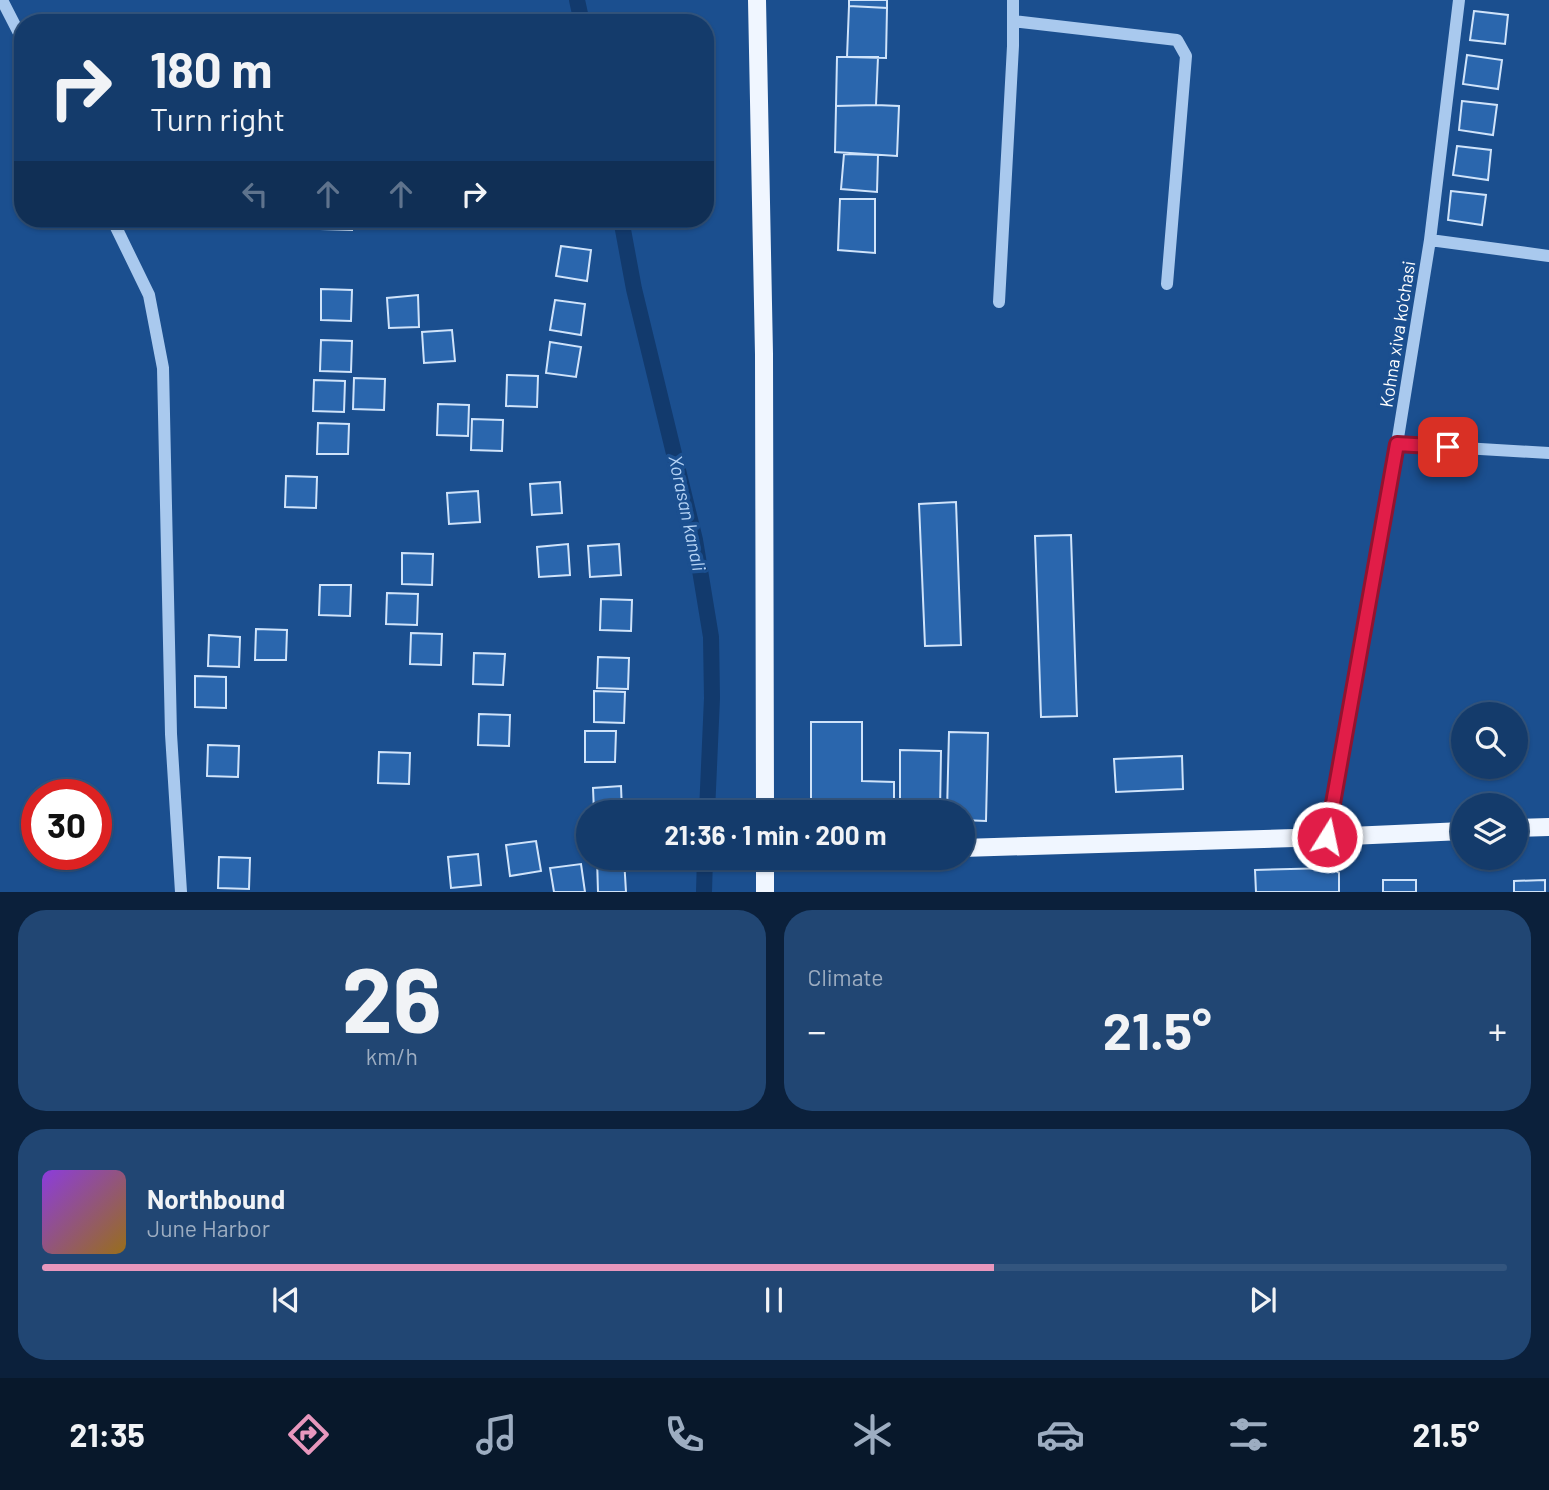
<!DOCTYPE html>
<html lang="en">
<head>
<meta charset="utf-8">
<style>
  body { margin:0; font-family:Barlow,sans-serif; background:#214673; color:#f1f3f6; height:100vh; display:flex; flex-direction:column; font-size:26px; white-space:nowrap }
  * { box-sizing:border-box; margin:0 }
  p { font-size:23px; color:#9dadc1 }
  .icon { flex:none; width:38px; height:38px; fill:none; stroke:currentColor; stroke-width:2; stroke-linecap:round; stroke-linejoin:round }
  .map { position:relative; height:892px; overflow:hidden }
  .sheet { display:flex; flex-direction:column; gap:18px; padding:18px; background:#0b203b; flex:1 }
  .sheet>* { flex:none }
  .guide { position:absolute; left:14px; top:14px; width:700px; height:214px; border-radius:28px; box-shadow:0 2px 5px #0004,0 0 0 2px #33557e; background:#143b6b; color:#f1f3f6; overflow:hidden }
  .buttons { position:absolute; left:1451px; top:702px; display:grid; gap:14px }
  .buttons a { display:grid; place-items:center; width:77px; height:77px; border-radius:50%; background:#143b6b; box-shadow:0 2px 5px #0004,0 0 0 2px #33557e; font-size:35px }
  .speed { position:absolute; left:21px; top:779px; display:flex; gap:14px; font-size:35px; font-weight:700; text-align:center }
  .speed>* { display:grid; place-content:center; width:91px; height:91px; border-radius:50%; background:#143b6b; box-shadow:0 2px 5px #0004,0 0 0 2px #33557e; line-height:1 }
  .speed .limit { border:10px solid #d22; background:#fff; color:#111 }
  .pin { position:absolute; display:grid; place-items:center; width:60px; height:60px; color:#fff; margin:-30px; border-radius:14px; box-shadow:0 4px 10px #0006 }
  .me { position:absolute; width:77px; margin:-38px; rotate:10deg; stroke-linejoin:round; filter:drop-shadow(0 0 5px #0008) }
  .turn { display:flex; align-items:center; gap:24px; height:147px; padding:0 21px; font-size:32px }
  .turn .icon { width:91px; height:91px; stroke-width:2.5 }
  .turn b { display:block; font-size:49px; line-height:60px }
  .lanes { display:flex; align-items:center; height:66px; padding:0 21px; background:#0003; justify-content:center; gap:35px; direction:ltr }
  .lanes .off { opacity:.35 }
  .big { font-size:52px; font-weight:700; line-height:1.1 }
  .sheet .tile { flex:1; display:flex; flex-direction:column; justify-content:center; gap:10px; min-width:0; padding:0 24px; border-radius:28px; background:#214673 }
  .sheet .dial { align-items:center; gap:0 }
  .dial b { font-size:91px; line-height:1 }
  .song { display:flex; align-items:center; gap:21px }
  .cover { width:84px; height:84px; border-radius:10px; background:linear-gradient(135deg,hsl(270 70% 55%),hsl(40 70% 35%)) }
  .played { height:7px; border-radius:4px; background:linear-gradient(90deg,#e797bd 65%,#33557e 65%) }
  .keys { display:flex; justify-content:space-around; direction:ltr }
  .heat { display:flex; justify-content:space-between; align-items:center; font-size:38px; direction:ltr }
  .sheet .tiles { flex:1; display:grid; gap:18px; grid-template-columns:1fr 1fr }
  .tile:last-child { grid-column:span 2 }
  .trip { position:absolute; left:576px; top:800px; width:399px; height:70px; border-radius:35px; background:#143b6b; box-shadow:0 2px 5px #0004,0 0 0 2px #33557e; font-weight:700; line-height:70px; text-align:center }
  .tab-bar { display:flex; height:112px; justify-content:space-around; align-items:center; background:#08182b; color:#9dadc1 }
  .tab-bar .icon { width:49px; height:49px }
  .tab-bar .active { color:#e797bd }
  .tab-bar b { font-size:32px; color:#f1f3f6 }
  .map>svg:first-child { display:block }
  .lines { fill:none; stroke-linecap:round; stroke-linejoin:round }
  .canal { stroke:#123a6d; stroke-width:16 }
  .building { fill:#2a66ad; stroke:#cfe3fa; stroke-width:2 }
  .minor { stroke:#a9c9ee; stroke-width:12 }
  .major { stroke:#f0f6ff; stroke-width:18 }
  .route-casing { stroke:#92132f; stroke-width:18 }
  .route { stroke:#e11d48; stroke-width:12 }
  .labels { text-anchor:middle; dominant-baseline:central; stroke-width:7; stroke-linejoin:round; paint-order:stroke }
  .street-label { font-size:18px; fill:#fff; stroke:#1b4f8f }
  .water-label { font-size:19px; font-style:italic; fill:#b5d3f5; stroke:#1b4f8f }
</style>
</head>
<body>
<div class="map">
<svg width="1549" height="892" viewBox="0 0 1549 892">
  <rect width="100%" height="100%" fill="#1b4f8f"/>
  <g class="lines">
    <!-- canal -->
    <path class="canal" d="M577,0L582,23
      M621,219L634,289L695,540L711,637L712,698L707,812
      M704,892L705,858"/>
  </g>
  <!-- building -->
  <path class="building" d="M849,0H887V8L849,6Z
    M849,6L887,8L886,58L847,57Z
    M1474,11L1508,15L1505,44L1470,40Z
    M1467,55L1502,60L1498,89L1463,84Z
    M837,57H878L876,105L836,106Z
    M1462,101L1497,105L1493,135L1459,130Z
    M876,105L899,106L897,156L835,152L836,106Z
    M1457,146L1491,150L1488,180L1453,175Z
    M844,154L878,155L877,192L841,189Z
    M1451,191L1486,195L1482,225L1448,220Z
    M840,199H875V253L838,250Z
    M321,219H352V230L321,229Z
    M561,246L591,250L587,281L556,276Z
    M321,289L352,290L351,321L321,320Z
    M418,295L419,327L389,328L387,298Z
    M555,300L585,304L581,335L550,330Z
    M452,330L455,361L424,363L422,332Z
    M321,340L352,341L351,372L320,371Z
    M550,342L581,347L576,377L546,373Z
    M507,375L538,376L537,407L506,406Z
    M354,378L385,379L384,410L353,409Z
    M314,380L345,381L344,412L313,411Z
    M438,404L469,405L468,436L437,435Z
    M472,419L503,420L502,451L471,450Z
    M318,423L349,424L348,454H317Z
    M286,476L317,477L316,508L285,507Z
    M560,482L562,513L532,515L530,484Z
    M478,491L480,522L449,524L447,493Z
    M956,502L961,645L925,646L919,504Z
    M1071,535L1077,716L1041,717L1035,536Z
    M568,544L570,575L539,577L537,547Z
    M619,544L621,575L590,577L588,546Z
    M402,553L433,554L432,585L402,584Z
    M320,585H351L350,616L319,615Z
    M387,593L418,594L417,625L386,624Z
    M601,599L632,600L631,631L600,630Z
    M256,629L287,630L286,660H255Z
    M411,633L442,634L441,665L410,664Z
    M209,635L240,637L239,667L208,666Z
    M474,653L505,654L503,685L473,684Z
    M598,657L629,658L628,689L597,688Z
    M195,676L226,677V708L195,707Z
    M594,691L625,692L624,723L594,722Z
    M479,714L510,715L509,746L478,745Z
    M811,722H862V781L894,782V810H811Z
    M585,731H616L615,762H585Z
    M949,732L988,733L986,821L962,820V812H947Z
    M208,745L239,746L238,777L207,776Z
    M900,750L941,751L940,812H900Z
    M379,752L410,753L409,784L378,783Z
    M1182,756L1183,789L1116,792L1114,759Z
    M621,786L622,812H594L593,788Z
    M536,841L541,871L510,876L506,845Z
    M478,854L481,885L451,888L448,857Z
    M219,857L250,858L249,889L218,888Z
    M597,858H624L626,892H598Z
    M581,864L585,892H554L550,868Z
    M1331,868L1339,873V892H1256L1255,870Z
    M1383,880H1416V892H1383Z
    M1545,880V892H1514V881Z"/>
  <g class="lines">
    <!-- minor -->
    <path class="minor" d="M2,0L23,41
      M1013,21L1177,40L1186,56L1167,284
      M112,219L149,295L163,368L171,734L181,892
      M1430,240L1549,256
      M999,302L1013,46V0
      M1397,444L1549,453
      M1327,837L1397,444L1430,240L1459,0"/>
    <!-- major -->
    <path class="major" d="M757,0L764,354L765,812
      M1516,828L1549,827
      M962,848L1327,837L1463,831
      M765,858V892"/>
  </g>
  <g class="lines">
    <defs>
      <path id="route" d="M1327,837L1397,444L1448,447"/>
    </defs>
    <!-- route casing -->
    <use href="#route" class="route-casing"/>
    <!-- route -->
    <use href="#route" class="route"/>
  </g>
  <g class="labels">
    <!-- street labels -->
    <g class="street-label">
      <text transform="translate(1397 334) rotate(-81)">Kohna xiva ko'chasi</text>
    </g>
    <!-- water labels -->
    <g class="water-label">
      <text transform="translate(688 513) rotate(78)">Xorasan kanali</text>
    </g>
  </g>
</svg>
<div class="buttons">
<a><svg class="icon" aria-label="search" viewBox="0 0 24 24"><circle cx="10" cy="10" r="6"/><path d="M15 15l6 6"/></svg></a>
<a><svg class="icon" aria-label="layers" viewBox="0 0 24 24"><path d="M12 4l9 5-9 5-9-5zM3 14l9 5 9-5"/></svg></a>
</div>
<div class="speed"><div class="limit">30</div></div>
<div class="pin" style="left:1448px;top:447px;background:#d93025"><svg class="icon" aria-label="arrive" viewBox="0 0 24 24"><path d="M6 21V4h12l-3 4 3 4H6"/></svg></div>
<svg class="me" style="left:1327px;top:837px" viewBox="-20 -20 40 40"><circle r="17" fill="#e11d48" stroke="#fff" stroke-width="3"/><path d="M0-11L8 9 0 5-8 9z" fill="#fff"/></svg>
<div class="trip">21:36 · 1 min · 200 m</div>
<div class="guide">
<div class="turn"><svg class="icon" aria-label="right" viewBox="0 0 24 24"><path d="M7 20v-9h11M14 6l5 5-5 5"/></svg><div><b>180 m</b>Turn right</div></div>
<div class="lanes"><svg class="icon off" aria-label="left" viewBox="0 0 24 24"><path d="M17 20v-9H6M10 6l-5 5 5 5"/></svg><svg class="icon off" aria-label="ahead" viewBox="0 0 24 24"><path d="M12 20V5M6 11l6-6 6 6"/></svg><svg class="icon off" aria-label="ahead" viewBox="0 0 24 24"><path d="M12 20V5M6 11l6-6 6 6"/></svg><svg class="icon" aria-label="right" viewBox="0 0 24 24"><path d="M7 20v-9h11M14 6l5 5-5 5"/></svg></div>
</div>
</div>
<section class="sheet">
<div class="tiles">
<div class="tile dial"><b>26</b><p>km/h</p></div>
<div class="tile"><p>Climate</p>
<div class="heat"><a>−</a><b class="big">21.5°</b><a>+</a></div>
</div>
<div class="tile">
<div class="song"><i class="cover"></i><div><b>Northbound</b><p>June Harbor</p></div></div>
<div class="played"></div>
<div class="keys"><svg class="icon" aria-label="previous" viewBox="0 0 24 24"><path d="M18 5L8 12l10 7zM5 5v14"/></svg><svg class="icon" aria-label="pause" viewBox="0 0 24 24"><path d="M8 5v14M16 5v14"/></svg><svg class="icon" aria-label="next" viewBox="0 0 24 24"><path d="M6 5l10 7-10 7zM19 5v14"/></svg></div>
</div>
</div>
</section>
<nav class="tab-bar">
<b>21:35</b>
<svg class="icon active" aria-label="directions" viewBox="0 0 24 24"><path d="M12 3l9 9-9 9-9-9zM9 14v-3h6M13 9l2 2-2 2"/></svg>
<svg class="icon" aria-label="music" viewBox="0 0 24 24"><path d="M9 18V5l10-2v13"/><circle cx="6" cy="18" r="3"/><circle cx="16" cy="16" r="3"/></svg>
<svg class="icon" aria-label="phone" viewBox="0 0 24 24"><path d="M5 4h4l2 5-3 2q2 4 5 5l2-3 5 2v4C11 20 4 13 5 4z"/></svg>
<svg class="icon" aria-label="climate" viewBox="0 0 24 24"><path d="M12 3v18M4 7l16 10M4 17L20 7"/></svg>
<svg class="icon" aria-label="car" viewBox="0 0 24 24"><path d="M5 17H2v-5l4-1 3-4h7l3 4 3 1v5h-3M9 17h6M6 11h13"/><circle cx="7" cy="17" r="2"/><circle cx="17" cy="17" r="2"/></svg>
<svg class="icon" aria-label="filters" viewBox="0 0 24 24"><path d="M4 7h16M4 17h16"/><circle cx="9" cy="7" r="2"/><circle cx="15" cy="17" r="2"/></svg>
<b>21.5°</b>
</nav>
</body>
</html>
